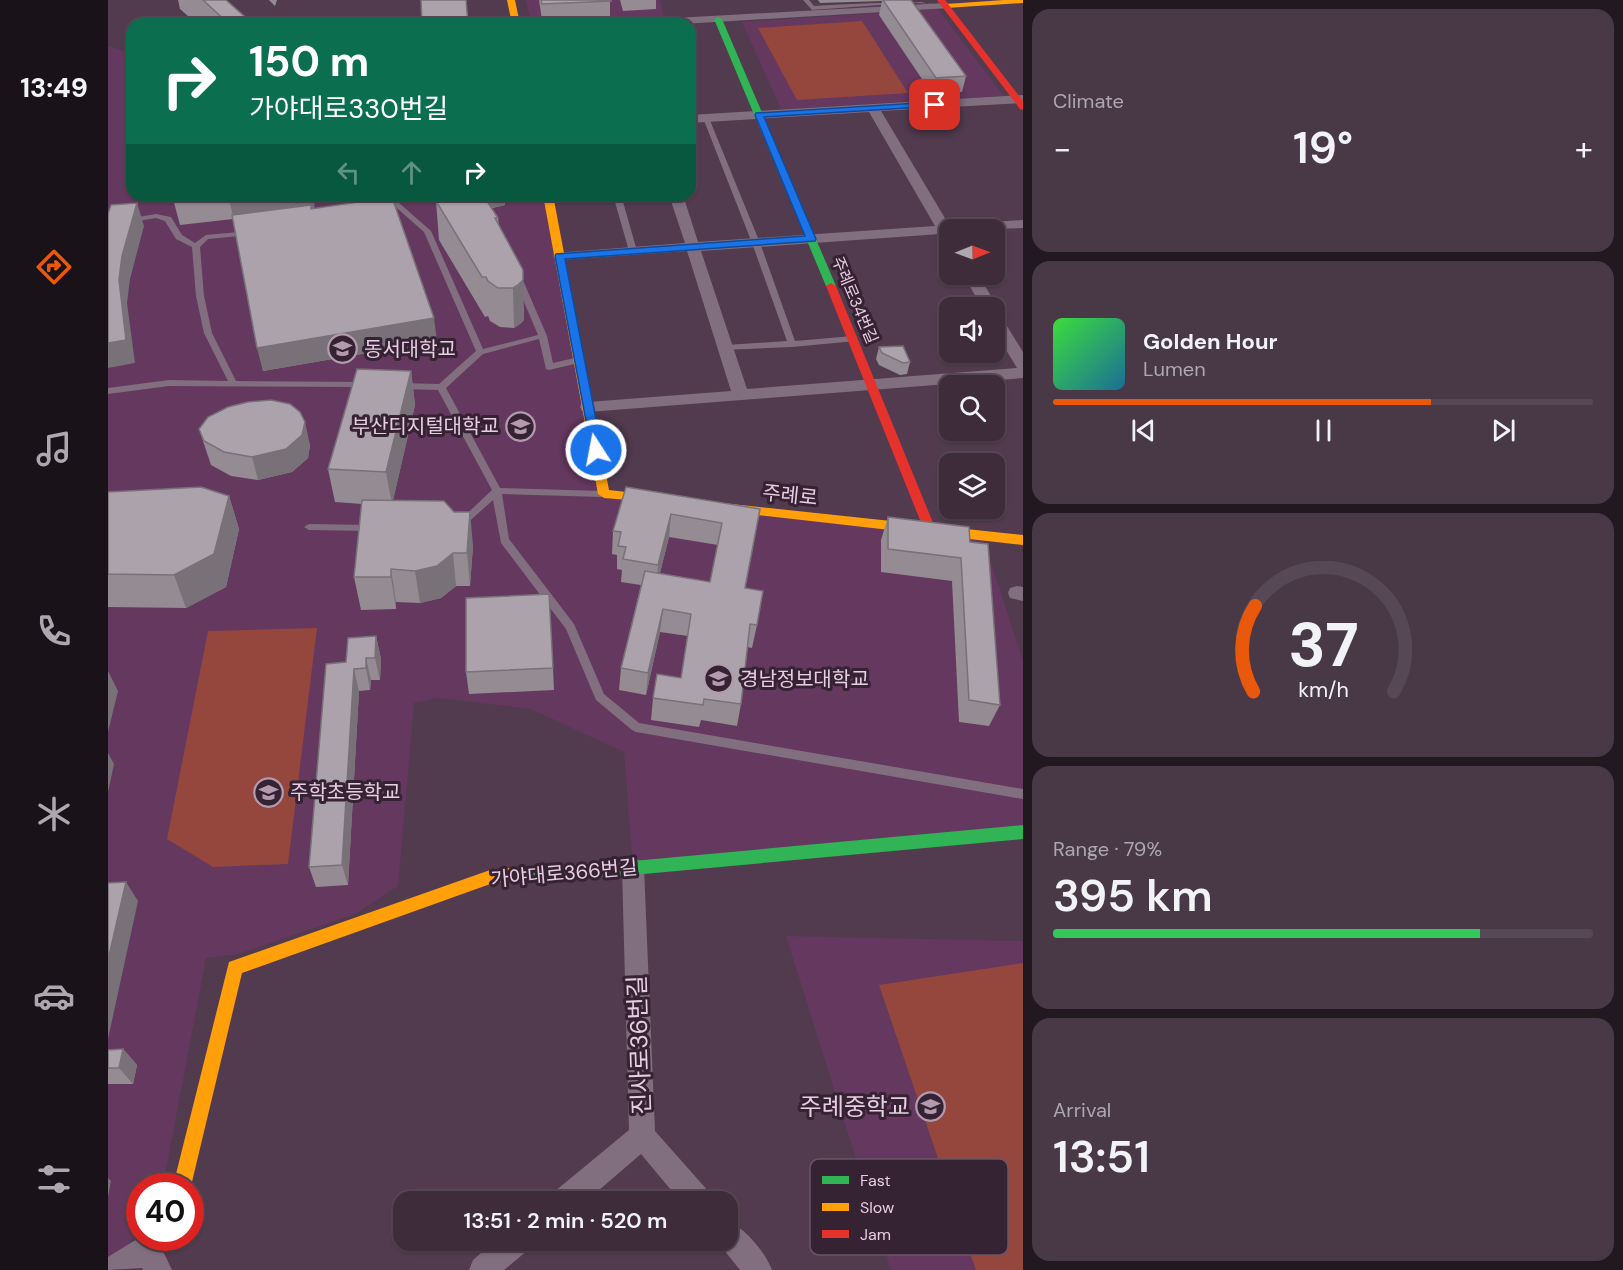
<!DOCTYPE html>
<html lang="en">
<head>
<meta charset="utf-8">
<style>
  body { margin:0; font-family:"DM Sans","Noto Sans KR",sans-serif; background:#493846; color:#f1f3f6; height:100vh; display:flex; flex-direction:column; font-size:22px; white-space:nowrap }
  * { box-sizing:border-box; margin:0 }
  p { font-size:20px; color:#ada7af }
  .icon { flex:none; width:33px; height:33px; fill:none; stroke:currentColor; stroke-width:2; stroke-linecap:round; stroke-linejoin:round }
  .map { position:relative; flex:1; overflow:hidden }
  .details { display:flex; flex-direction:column; gap:9px; padding:9px; background:#221820; width:600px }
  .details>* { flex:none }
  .banner { position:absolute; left:18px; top:18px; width:570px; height:183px; border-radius:18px; box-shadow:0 2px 4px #0004,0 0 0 2px #574855; background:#0b6e4f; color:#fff; overflow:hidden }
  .needle { width:39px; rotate:89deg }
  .fabs { position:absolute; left:831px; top:219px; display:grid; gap:12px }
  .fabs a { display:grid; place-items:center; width:66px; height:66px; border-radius:12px; background:#3e2c3b; box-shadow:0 2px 4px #0004,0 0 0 2px #574855; font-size:30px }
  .speed { position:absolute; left:18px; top:1173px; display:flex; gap:12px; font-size:30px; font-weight:700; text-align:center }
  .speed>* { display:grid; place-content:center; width:78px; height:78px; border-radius:50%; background:#3e2c3b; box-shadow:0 2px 4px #0004,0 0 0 2px #574855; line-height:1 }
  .speed .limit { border:9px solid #d22; background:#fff; color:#111 }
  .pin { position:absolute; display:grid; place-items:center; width:51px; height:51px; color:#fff; margin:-26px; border-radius:12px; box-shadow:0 3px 9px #0006 }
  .me { position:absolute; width:66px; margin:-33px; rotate:349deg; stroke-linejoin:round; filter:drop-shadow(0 0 4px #0008) }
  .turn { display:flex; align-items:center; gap:21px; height:126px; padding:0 24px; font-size:27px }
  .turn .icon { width:78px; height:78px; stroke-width:2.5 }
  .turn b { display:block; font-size:42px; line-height:51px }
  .lanes { display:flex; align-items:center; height:57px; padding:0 24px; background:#0003; justify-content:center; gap:30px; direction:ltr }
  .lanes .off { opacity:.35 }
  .big { font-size:45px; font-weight:600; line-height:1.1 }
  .details .card { flex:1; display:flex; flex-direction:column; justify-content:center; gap:9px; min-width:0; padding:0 21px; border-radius:18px; background:#493846 }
  .details .dial { align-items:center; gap:0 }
  .dial svg { height:156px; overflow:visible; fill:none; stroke:#574855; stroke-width:7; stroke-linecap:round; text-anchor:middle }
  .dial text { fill:#f1f3f6; stroke:none }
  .song { display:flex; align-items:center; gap:18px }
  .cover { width:72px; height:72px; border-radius:9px; background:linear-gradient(135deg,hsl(120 70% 55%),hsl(200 70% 35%)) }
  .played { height:6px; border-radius:3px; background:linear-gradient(90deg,#ea580c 70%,#574855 70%) }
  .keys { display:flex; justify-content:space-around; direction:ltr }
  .heat { display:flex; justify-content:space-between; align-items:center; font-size:33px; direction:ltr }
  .charge { height:9px; border-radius:4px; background:linear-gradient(90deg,#34c759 79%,#574855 0) }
  .trip { position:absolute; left:285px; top:1191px; width:345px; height:60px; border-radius:18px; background:#3e2c3b; box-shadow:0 2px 4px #0004,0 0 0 2px #574855; font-weight:600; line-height:60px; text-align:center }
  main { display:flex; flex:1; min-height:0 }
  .tab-bar { display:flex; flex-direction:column; width:108px; justify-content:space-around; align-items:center; background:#191218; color:#ada7af }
  .tab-bar .icon { width:42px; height:42px }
  .tab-bar .on { color:#ea580c }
  .tab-bar b { font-size:27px; color:#f1f3f6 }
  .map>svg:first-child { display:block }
  .built { fill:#653860 }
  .green { fill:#95463d }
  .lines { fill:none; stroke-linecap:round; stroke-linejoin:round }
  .lane { fill:#816f7f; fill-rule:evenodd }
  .street { fill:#816f7f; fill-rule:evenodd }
  .fast { fill:#30b455; fill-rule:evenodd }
  .slow { fill:#ff9f0a; fill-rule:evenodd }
  .jam { fill:#e5322d; fill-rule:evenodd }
  .wall { fill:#948b93; fill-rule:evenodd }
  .shaded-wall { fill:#787178 }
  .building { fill:#aca2ab; stroke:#787178; stroke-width:1.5 }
  .route { fill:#1a73e8; stroke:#114b97; stroke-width:1.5 }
  .labels { text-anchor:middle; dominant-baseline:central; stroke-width:6; stroke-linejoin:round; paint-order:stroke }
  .far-street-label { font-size:16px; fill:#e7cde3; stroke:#352233 }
  .poi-label { font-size:20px; fill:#e7cde3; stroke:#352233; text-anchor:start }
  .street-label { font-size:20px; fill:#e7cde3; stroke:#352233 }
  .near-street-label { font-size:24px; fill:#e7cde3; stroke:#352233 }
  .near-poi-label { font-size:24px; fill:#e7cde3; stroke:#352233; text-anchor:end }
  .key { fill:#352233; stroke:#6a5568; stroke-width:1.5 }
  .key-label { font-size:16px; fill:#e7cde3 }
</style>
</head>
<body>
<main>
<nav class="tab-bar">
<b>13:49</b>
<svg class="icon on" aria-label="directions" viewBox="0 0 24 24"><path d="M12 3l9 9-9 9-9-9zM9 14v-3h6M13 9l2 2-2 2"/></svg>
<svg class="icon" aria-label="music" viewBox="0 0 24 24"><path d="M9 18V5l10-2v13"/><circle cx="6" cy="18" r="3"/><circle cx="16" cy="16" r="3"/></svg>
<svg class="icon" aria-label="phone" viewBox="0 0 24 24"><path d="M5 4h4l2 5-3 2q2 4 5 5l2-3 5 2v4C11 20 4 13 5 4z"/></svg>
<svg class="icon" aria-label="climate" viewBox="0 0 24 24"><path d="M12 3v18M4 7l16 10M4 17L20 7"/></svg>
<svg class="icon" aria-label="car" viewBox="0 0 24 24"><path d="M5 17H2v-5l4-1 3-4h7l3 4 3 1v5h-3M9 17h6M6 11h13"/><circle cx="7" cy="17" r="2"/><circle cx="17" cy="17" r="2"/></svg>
<svg class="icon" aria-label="filters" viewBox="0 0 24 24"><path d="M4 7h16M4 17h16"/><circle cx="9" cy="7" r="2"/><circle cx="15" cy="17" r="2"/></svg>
</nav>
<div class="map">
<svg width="915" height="1270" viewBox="0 0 915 1270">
  <rect width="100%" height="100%" fill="#523b4f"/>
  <!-- built -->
  <path class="built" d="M418,0H552L556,17L434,23L422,18Z
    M830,9L896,96L673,109L634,22Z
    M0,46L24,54V195H327L331,201L369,195H440L497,494L874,535L915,661V832L525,868L516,752L423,709L330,698L306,703L290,886L247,914L130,954L98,958L55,1186H32L31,1229L13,1254L0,1261Z
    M678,936L915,941V1270H783Z"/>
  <!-- green -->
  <path class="green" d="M754,21L800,93L689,100L650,28Z
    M209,628L180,864L105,867L59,839L100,631Z
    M915,963V1270H868L771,985Z"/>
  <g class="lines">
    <!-- lane -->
    <path class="lane" d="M695,0H701L706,6C738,4 814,0 841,6L838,8L813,2L704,10Z
      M598,116L601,118L652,243L687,341L745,336L748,337V341L684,347L615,350V346L618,345L679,341L644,243L595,118Z
      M274,195H282L323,231L375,349L430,335L406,278L410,276L414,278L439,336L445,363L471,357L475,360L471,363L441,370L438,369L431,339L375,354L338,388L392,488L495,491L500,494L495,497L394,494L401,539L466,624L496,694L531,723L915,789V799L528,732L524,730L488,700L458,629L393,543L385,500L355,527L352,528L347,525L384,490L330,390L290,389L286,386L290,383L331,384L368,351L316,232Z
      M505,195H513L529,251L528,253L521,251Z
      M48,214L63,217L74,235L87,243L98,235L142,231L146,233L142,235L100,239L92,247L96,296L104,333L128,381L257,382L261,385L260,387L61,386L0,394V388L61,380L120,381L96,333L88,296L84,247L68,239L57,221L48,218L0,226V222Z
      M201,524L263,525L268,528L263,531L201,530L196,527Z"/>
    <!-- street -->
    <path class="street" d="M838,3L842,4V8L574,24H508L514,21Z
      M915,95V103L773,111L841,225L915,220V228L842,230V243L837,242L832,234L593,251L639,389L909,368L886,330V312L891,313L915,352V378L480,412L474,411L472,407L474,403L480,402L623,391L579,251L452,260L447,259L445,256L447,253L577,243L561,195H575L590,242L827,226L761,112L582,123V115Z
      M855,274H870L890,308L887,311L886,308H874Z
      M909,586L915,587V601L902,598L900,593L902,588Z
      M525,858L533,861L536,868L547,1131L601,1192L604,1202H573L533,1154L477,1202H443L446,1192L521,1130L514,868L517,861Z
      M620,1221C638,1229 657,1252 664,1270H632L608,1240H620Z
      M32,1235V1238H59L54,1249L64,1270H35L34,1268L0,1270V1257L29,1239Z
      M388,1240H424L420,1250L396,1270H361L365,1260Z"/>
    <!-- fast -->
    <path class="fast" d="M610,17L614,19L728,286L727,288L723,289L718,286L606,19Z
      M915,825V839L525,875L403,882L397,880L395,875L397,870L403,868L525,861Z"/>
    <!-- slow -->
    <path class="slow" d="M399,0H407L412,24H404Z
      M896,0H915V3L838,8L834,6L838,4Z
      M435,195H445L501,490L553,496L557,497L559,500L557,503L496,498L490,494Z
      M614,503L915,535V545L614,511L608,507Z
      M403,868L409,870L411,875L409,880L385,883L134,973L83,1186L82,1188L65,1186L121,962L385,869Z"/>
    <!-- jam -->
    <path class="jam" d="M829,0H837L915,101V110L912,109Z
      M723,283L728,286L828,530L826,533L822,535L816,530L718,286Z"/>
  </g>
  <!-- wall -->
  <path class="wall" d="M70,0H118L145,24H89L72,9Z
    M161,0H169L167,6Z
    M431,0H502V17L434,20Z
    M512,0H548V9L515,11Z
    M710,0H803L858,76L854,92L824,94L771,15L774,1L712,3Z
    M64,195H206V209L329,341L155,371L125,219L72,225Z
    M329,195H396L397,205L384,208L390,218L391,225L416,309V320L412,324L406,328L392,327L382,321L380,316L377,317L331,240L328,201L330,200Z
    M771,347L802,362L799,374L792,375L771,365L768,359Z
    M303,371L307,405L285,500L365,545L362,586H348L333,598L312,603L288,602V609L253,610L246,577L254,504L227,502L220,469Z
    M91,429L202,445L200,458L184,472L150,480L123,476L103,465Z
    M518,487L652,509L637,588L649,625L644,648L639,647L633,704L629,726L593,720L591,727L543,720L545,698L573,678L580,636L552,632L538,695L511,690L513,668L533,585L513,582L514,570L509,569V555L504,554L505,531ZM561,537L610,545L602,582L552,573Z
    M0,492L121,496L131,529L118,587L78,608L0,607Z
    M780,517L862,542L892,705L881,726L851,722L844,581L773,572V540Z
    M268,636L273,659L272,680H263L262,690L251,691L240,885L208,887L201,867L238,662Z
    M445,668L446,690L361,694L358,672Z
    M15,1049L29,1065L25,1084H0V1050Z"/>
  <!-- shaded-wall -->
  <path class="shaded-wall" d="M120,195H206L207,219L128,229Z
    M371,195H396L397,205L372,211Z
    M29,203L36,226L22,279L19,303L27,363L0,368V343L14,256Z
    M415,270L416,320L412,324L406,328L405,288Z
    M326,318L329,341L155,371L149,348Z
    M303,371L307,405L284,505L278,472Z
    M197,422L202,445L200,458L184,472L150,480L144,457Z
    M121,496L131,529L118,587L78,608L66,575Z
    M362,512L365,545L362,586L359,553Z
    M563,514L561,537L548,588L550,565Z
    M345,553L348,586L333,598L312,603L307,571Z
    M283,569L288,602V609L283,577Z
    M555,609L552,632L538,695L540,673Z
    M268,636L273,659L272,680L267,658Z
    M258,658L263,680L262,690L258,668Z
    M246,669L251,691L240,885L234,865Z
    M0,671L10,691L0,732Z
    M0,753L6,764L0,792Z
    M18,882L30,901L0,1039V960Z
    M15,1049L29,1065L25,1084L11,1068Z
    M0,1178L3,1181L0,1197Z"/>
  <!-- building -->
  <path class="building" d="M95,0H118L145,24H121Z
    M313,0H358L360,24H314Z
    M433,0H502L503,1L434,4Z
    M775,0H803L858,76L828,78Z
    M346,195H375L390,218H387L415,270V280L410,285L405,288H390L380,281L378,277H374L328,201L347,197Z
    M284,197L326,318L149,348L124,215L203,205V209Z
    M29,203L14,256L11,280L18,340L0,343V214L3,205Z
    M795,346L802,362L795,363L774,353L771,347Z
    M249,369L303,371L278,472L220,469Z
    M163,400L182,404L192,412L197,422L194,435L178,449L144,457L116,452L96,441L91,429L100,417L120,407L140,402Z
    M93,487L121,496L106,554L66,575L0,574V492Z
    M518,487L652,509L637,588L655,591L649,625L642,624L633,704L596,699L595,705L545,698L549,674L573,678L583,614L555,609L540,673L513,668L537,571L602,582L614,523L563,514L550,565L515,559L518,547L510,546L513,532L505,531Z
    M254,500L336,501L346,512H362L359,553H345L329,566L307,571L283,569V577H246Z
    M780,517L861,527L862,542L880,544L892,705L861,700L853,558L780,549Z
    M441,594L445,668L358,672V598Z
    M268,636L267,658H258V668L246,669L234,865L201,867L218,664L238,662L240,638Z
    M18,882L0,960V883Z
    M15,1049L11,1068H0V1050Z"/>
  <!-- route -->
  <path class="route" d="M827,102L830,103V106L656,117L708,239L707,241L457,259L494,450L488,454L484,453L447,256L448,254L697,236L647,115L648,113Z"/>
  <!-- icons -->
  <defs>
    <symbol id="university-ring" viewBox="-11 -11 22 22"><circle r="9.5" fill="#352233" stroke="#b39aaf" stroke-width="1.5"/><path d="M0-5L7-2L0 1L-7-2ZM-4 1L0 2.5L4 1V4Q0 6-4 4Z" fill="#b39aaf"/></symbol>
    <symbol id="school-ring" viewBox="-11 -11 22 22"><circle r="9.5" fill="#352233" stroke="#b39aaf" stroke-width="1.5"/><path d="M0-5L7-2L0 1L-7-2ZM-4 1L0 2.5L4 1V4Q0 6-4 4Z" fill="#b39aaf"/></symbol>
  </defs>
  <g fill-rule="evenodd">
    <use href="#university-ring" x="218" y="332" width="33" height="33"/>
    <use href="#university-ring" x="396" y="410" width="33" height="33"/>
    <use href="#university-ring" x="594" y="662" width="33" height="33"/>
    <use href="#school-ring" x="144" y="776" width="33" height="33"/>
    <use href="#school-ring" x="806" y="1090" width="33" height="33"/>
  </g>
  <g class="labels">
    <!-- far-street labels -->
    <g class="far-street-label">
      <text transform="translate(747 300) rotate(67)">주례로34번길</text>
    </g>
    <!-- poi labels -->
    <g class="poi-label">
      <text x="256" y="349">동서대학교</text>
      <text x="391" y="426" text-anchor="end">부산디지털대학교</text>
      <text x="632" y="679">경남정보대학교</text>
      <text x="182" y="792">주학초등학교</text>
    </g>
    <!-- street labels -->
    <g class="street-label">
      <text transform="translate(682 495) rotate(6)">주례로</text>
      <text transform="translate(456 873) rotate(-5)">가야대로366번길</text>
    </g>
    <!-- near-street labels -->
    <g class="near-street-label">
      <text transform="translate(531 1045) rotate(-92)">진사로36번길</text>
    </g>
    <!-- near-poi labels -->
    <g class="near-poi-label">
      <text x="802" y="1106">주례중학교</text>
    </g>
  </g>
  <!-- legend -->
  <rect x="702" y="1159" width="198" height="96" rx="9" class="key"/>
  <rect x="714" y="1176" width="27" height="8" fill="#30b455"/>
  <rect x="714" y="1203" width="27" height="8" fill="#ff9f0a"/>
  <rect x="714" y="1230" width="27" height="8" fill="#e5322d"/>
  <g class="key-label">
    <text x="752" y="1186">Fast</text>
    <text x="752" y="1213">Slow</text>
    <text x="752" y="1240">Jam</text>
  </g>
</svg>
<div class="fabs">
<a><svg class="needle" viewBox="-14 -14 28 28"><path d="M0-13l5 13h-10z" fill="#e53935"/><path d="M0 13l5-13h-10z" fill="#ada7af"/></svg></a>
<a><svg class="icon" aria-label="sound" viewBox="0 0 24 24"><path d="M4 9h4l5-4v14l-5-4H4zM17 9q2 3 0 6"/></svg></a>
<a><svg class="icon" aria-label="search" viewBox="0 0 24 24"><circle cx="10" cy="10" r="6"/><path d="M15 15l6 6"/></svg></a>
<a><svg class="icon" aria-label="layers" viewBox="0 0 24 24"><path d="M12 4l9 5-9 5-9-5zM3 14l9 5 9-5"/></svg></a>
</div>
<div class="speed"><div class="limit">40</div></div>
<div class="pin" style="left:827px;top:105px;background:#d93025"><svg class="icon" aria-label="arrive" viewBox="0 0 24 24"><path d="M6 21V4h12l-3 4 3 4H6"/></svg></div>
<svg class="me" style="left:488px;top:450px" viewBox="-20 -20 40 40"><circle r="17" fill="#1a73e8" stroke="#fff" stroke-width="3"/><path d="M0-11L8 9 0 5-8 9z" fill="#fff"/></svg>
<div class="trip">13:51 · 2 min · 520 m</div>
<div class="banner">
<div class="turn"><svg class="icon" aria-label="right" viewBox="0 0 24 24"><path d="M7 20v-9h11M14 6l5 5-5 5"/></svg><div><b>150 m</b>가야대로330번길</div></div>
<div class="lanes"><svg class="icon off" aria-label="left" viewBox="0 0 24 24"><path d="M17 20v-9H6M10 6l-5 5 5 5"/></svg><svg class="icon off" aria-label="ahead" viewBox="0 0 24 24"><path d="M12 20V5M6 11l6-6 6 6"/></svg><svg class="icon" aria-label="right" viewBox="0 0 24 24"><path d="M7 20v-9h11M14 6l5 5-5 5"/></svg></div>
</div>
</div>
<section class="details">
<div class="card"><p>Climate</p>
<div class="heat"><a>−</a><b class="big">19°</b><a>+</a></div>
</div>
<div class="card">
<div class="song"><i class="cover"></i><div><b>Golden Hour</b><p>Lumen</p></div></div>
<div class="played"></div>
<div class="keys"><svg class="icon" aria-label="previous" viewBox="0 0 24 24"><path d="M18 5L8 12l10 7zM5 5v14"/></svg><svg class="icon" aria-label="pause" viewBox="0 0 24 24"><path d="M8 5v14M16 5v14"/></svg><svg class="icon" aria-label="next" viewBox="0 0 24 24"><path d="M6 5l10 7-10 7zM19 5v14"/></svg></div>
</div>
<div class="card dial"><svg viewBox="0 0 100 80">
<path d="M14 69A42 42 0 1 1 86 69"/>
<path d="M14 69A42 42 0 0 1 15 25" stroke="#ea580c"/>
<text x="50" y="56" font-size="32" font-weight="700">37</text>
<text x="50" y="72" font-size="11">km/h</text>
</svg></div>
<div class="card"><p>Range · 79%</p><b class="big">395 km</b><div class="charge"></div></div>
<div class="card"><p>Arrival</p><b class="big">13:51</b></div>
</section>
</main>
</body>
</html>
